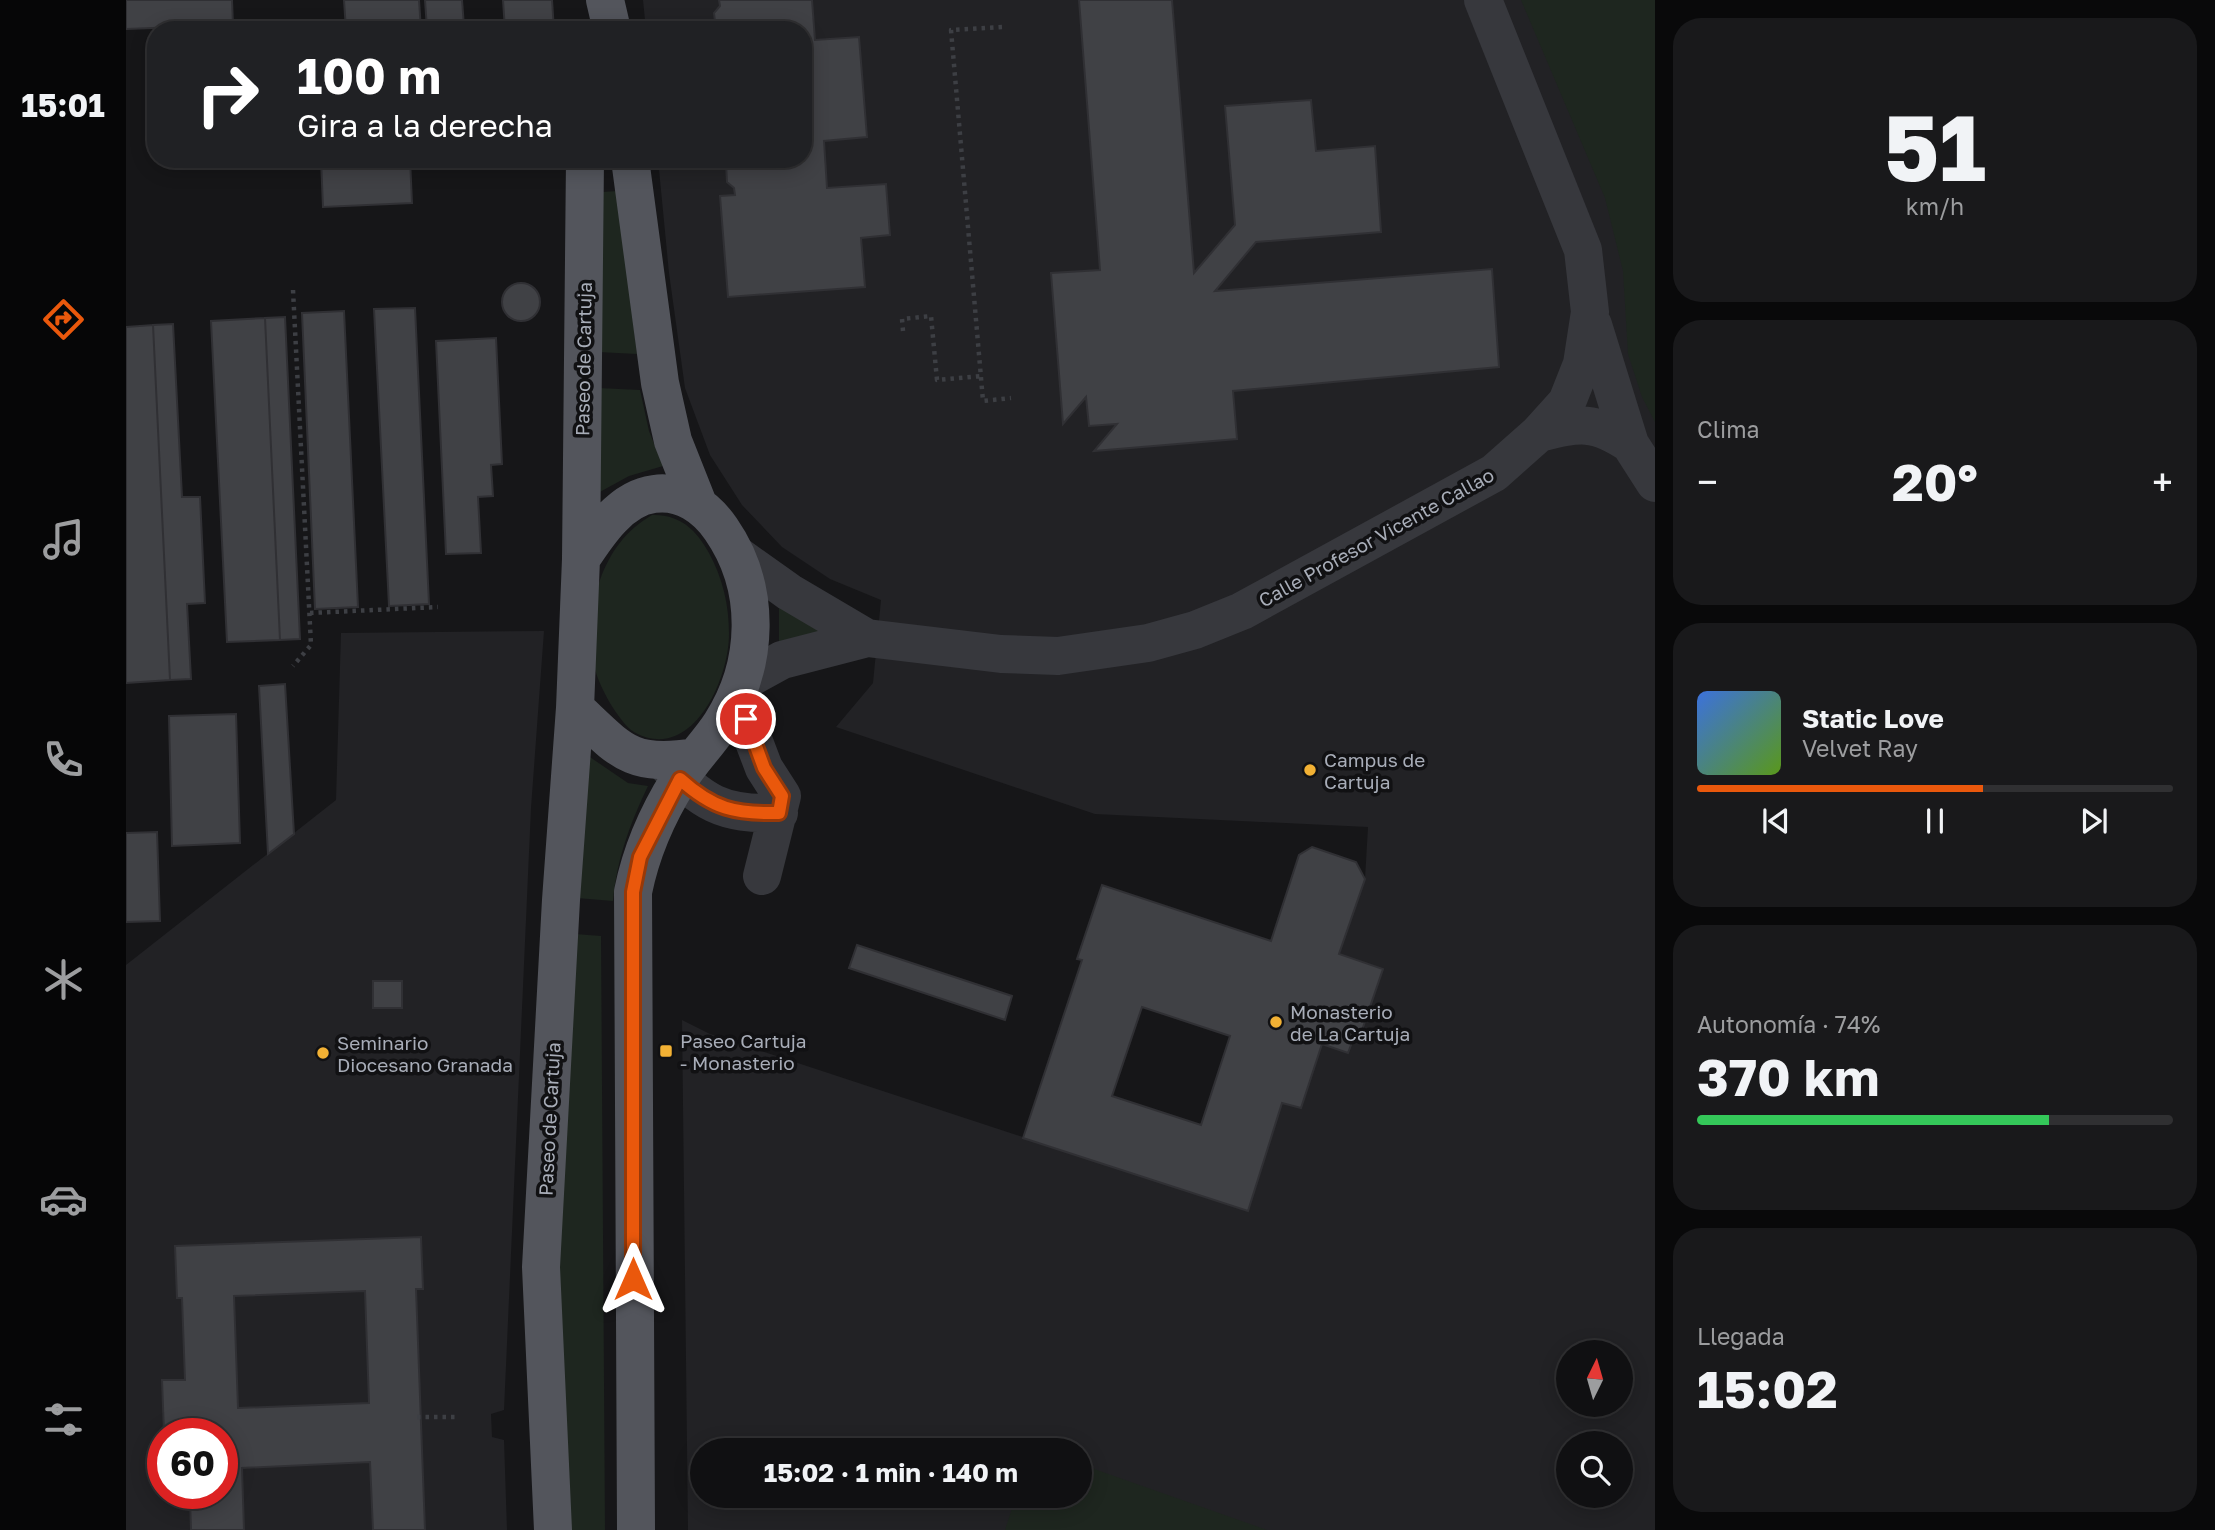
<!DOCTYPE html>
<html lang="es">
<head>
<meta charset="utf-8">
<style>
  body { margin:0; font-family:"Golos Text",sans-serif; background:#19191b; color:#f1f3f6; height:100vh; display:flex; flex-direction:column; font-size:26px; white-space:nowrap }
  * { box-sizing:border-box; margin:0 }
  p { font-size:23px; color:#9c9d9f }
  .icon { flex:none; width:38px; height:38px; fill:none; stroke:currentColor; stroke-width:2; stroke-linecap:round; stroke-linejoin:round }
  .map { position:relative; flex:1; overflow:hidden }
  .panel { display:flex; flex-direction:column; gap:18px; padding:18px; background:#09090a; width:560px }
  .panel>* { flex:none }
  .hud { position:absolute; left:21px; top:21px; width:665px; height:147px; border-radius:28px; box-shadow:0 4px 18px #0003,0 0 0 2px #303032; background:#202124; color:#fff; overflow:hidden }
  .needle { width:46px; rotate:5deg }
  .controls { position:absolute; left:1430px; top:1340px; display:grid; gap:14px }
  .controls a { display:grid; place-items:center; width:77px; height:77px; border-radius:50%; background:#101012; box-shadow:0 4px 18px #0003,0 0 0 2px #303032; font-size:35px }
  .speed { position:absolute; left:21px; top:1418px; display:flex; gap:14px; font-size:35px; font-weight:700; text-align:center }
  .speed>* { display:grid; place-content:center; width:91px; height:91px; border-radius:50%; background:#101012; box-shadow:0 4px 18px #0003,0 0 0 2px #303032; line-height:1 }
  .speed .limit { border:10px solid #d22; background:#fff; color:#111 }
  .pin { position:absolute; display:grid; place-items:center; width:60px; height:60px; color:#fff; margin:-30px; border:4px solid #fff; border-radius:50%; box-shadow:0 2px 7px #0007 }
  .me { position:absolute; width:77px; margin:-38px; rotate:0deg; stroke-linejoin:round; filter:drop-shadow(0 0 5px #0008) }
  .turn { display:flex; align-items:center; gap:24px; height:147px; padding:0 35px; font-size:32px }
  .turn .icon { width:91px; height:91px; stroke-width:2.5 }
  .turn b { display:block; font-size:49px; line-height:60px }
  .big { font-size:52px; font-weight:700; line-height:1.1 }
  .panel .widget { flex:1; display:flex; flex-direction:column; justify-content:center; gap:10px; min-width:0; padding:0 24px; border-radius:28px; background:#19191b }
  .panel .dial { align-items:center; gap:0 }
  .dial b { font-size:91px; line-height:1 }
  .song { display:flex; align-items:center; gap:21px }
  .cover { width:84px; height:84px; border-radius:10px; background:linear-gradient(135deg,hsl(220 70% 55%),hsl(90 70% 35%)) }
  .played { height:7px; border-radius:4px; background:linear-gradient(90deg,#ea580c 60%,#303032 60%) }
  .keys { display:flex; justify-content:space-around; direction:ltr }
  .heat { display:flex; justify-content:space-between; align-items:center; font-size:38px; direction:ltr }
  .charge { height:10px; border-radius:5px; background:linear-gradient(90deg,#34c759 74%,#303032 0) }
  .trip { position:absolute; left:564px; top:1438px; width:402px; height:70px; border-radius:35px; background:#101012; box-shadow:0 4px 18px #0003,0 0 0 2px #303032; font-weight:700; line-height:70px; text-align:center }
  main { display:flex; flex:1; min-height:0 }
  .tabs { display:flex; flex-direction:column; width:126px; justify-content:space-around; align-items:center; background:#060607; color:#9c9d9f }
  .tabs .icon { width:49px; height:49px }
  .tabs .active { color:#ea580c }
  .tabs b { font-size:32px; color:#f1f3f6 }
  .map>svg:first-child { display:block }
  .built { fill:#222225; fill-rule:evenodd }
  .green { fill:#1e261f }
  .building { fill:#404145; stroke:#303034; stroke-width:2; fill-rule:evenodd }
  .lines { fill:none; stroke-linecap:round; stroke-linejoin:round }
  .path { stroke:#3d3f44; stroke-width:4.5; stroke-dasharray:3.5 5; stroke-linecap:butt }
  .minor { stroke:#37383d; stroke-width:38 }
  .major { stroke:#53555c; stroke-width:38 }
  .route-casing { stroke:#983908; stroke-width:18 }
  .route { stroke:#ea580c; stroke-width:12 }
  .poi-dot { fill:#f2b134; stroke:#111113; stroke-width:2.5 }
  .labels { text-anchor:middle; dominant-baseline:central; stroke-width:7; stroke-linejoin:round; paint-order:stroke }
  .street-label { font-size:19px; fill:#a8adb8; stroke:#111113 }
  .poi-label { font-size:19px; fill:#a8adb8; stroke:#111113; text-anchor:start }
</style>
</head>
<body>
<main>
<nav class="tabs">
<b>15:01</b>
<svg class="icon active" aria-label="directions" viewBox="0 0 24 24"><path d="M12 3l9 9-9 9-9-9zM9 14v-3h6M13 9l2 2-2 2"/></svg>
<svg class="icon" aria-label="music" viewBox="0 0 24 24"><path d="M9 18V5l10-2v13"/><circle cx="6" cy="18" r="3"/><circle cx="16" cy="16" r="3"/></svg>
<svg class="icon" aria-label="phone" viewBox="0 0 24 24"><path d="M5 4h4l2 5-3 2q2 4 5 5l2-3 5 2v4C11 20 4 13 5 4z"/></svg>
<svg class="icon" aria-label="climate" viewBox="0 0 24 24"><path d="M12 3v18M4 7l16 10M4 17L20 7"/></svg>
<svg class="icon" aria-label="car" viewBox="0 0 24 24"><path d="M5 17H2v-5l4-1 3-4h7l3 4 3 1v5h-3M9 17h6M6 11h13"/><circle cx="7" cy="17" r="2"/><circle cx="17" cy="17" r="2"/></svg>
<svg class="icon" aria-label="filters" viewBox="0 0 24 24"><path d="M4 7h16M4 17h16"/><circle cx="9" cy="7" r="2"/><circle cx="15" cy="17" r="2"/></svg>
</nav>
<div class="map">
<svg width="1529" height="1530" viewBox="0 0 1529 1530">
  <rect width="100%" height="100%" fill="#161618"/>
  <!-- built -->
  <path class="built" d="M517,0H1529V1530H562L556,1020L584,1034L1121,1211L1156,1103L1175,1108L1196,1044L1222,1053L1228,1037L1233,1038L1257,969L1213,954L1239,879L1242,827L969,814L710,727L747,683L755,600L704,579L656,547L616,505L584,455L559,388L543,273L532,159H677V30H520ZM1442,1353H1494V1405H1442ZM1442,1444H1494V1496H1442ZM576,1451H954V1496H576Z
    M418,631L405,808L378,1410L365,1414L366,1437L378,1440L381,1530H0V965L210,800L215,633ZM37,1433H96V1493H37Z"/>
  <!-- green -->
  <path class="green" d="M1395,0H1529V422L1516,397L1502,354L1497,271L1479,198Z
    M492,191L511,354L472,352L476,192Z
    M472,388L514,390L523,431L537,466L503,476L472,493Z
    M526,515C553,514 570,529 583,553C597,579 603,605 603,634C603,681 565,764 508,732C493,723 470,682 468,664C467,647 468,596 474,580C484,552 500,530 526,515Z
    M653,603L706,633L653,645Z
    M458,753L502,783L522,786C504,824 491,858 487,901L451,898Z
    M449,934L475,936L479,1530H443L431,1291Z
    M954,1464L1141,1530H879L890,1496H954Z"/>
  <!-- building -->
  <path class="building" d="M0,0H106L107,25L0,29Z
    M218,0H293L295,30H220Z
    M299,0H336L338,26L301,29Z
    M377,0H426L428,30H379Z
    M593,0H686L689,40L733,37L741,137L698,141L701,188L760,184L764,235L735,238L739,287L602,297L594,196L609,195L608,188L601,182L600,163L603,159H677V30H590L588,13L594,6Z
    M953,0H1046L1068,273L1109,225L1099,106L1185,100L1190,151L1249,146L1255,232L1130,242L1089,291L1366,269L1373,367L1107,391L1111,439L968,451L991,424L963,426L960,397L937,424L925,273L974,270Z
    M195,159H284L286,203L197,207Z
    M376 302a19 19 0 1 1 38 0a19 19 0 1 1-38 0Z
    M289,308L303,604L263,606L248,309Z
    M218,311L232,607L189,609L176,313Z
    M159,317L174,639L154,640L139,318Z
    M139,318L154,640L101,642L85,321Z
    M47,324L56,497H74L79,603L61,604L65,679L44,680L27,325Z
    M27,325L44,680L0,683V327Z
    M370,338L376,464L365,465L367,496L352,497L355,553L320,554L310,341Z
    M159,684L168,834L142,854L133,686Z
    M110,714L114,843L46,846L43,716Z
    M31,832L34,921L0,922V833Z
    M1186,847L1230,862L1239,879L1213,954L1257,969L1233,1039L1228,1037L1222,1053L1196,1044L1175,1108L1156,1103L1122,1211L897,1138L956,960L951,959L976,885L1145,941L1173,855ZM1016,1007L1104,1036L1075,1125L986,1096Z
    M731,945L886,996L879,1020L723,968Z
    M247,981H276V1008H247Z
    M295,1237L297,1289H290L299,1530H247L244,1462L116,1468L118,1530H65L64,1499H40V1493H96V1433H38L36,1380H59L56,1298H51L49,1246ZM239,1291L243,1403L112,1408L108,1296Z"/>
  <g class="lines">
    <!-- path -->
    <path class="path" d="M876,27L825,30L857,401L885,398
      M167,290L185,645L167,666
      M777,331L776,319L805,316L811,380L855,376
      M184,613L312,607
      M291,1417H332"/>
    <!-- minor -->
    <path class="minor" d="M1467,325L1504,444L1529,483
      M1413,433C1454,423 1468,420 1504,444
      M611,555L663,592L741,638
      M618,681L656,660L741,638L875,654L932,656L1022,643L1069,630L1116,611L1368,473L1413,433L1441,402L1456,364L1464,312L1457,250L1357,0
      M611,697L638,768L656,796L636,876
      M538,762C577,803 595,815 653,813"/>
    <!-- major -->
    <path class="major" d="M479,0L486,30
      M504,159L534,383L547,441L572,504
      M455,559C472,533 495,498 528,494C556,490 580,507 595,529C636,588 633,665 595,724C582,744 565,760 553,780C531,815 515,852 507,892L510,1530
      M449,708C494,750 504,768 569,757
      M427,1530L415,1267L435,900L449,708L455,559L459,159"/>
  </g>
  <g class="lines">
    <defs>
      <path id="route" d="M507,1279V892L514,857L554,779C587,809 609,814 653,813L656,796L638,768L620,719"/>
    </defs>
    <!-- route casing -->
    <use href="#route" class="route-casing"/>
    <!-- route -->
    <use href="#route" class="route"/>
  </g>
  <!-- markers -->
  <g class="poi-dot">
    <circle cx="1184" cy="770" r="7"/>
    <circle cx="1150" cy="1022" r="7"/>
    <rect x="533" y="1044" width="14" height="14" rx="3.5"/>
    <circle cx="197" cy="1053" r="7"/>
  </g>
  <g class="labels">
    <!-- street labels -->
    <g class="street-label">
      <text transform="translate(457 359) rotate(-89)">Paseo de Cartuja</text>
      <text transform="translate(1250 537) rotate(-29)">Calle Profesor Vicente Callao</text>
      <text transform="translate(423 1119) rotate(-87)">Paseo de Cartuja</text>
    </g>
    <!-- poi labels -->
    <g class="poi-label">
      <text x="1198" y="759">Campus de<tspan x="1198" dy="22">Cartuja</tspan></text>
      <text x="1164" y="1011">Monasterio<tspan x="1164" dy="22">de La Cartuja</tspan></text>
      <text x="554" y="1040">Paseo Cartuja<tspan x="554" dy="22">- Monasterio</tspan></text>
      <text x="211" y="1042">Seminario<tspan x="211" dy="22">Diocesano Granada</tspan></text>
    </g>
  </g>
</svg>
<div class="controls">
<a><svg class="needle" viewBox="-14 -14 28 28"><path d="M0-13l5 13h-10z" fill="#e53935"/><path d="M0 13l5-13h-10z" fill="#9c9d9f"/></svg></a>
<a><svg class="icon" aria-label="search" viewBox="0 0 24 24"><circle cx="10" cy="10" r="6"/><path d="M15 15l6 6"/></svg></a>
</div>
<div class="speed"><div class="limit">60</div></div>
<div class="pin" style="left:620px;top:719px;background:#d93025"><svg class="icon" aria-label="arrive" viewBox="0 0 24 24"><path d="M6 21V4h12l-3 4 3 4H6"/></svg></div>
<svg class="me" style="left:507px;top:1279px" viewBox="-20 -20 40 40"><path d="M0-17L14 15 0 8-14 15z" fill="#ea580c" stroke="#fff" stroke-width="4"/></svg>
<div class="trip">15:02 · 1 min · 140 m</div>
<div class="hud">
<div class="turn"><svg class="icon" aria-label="right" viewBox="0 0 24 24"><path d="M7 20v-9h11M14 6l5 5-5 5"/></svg><div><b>100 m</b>Gira a la derecha</div></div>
</div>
</div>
<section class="panel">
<div class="widget dial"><b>51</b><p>km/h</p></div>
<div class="widget"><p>Clima</p>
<div class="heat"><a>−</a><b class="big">20°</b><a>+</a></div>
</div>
<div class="widget">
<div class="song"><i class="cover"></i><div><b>Static Love</b><p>Velvet Ray</p></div></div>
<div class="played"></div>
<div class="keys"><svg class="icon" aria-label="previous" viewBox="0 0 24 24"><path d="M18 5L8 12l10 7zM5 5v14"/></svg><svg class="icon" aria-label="pause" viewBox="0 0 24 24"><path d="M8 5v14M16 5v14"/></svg><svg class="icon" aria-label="next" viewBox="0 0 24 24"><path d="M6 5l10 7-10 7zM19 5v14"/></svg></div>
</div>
<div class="widget"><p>Autonomía · 74%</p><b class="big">370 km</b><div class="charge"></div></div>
<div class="widget"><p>Llegada</p><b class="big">15:02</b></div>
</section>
</main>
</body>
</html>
